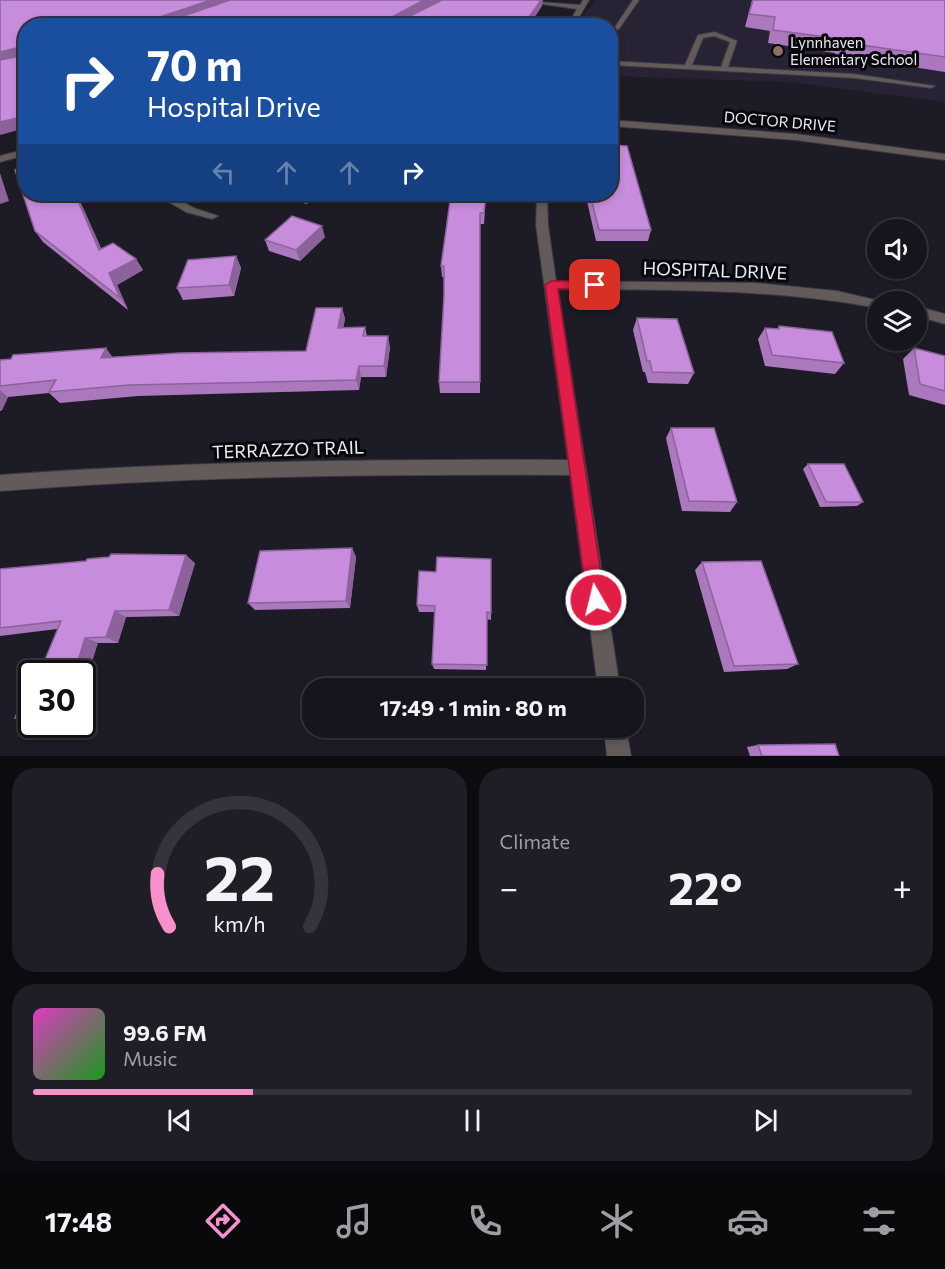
<!DOCTYPE html>
<html lang="en">
<head>
<meta charset="utf-8">
<style>
  body { margin:0; font-family:Commissioner,sans-serif; background:#1f1d25; color:#f1f3f6; height:100vh; display:flex; flex-direction:column; font-size:22px; white-space:nowrap }
  * { box-sizing:border-box; margin:0 }
  p { font-size:20px; color:#9e9ea3 }
  .icon { flex:none; width:33px; height:33px; fill:none; stroke:currentColor; stroke-width:2; stroke-linecap:round; stroke-linejoin:round }
  .map { position:relative; height:756px; overflow:hidden }
  .drawer { display:flex; flex-direction:column; gap:12px; padding:12px; background:#0c0b0f; flex:1 }
  .drawer>* { flex:none }
  .guide { position:absolute; left:18px; top:18px; width:600px; height:183px; border-radius:24px; box-shadow:0 3px 9px #0003,0 0 0 2px #35333b; background:#1a4fa0; color:#fff; overflow:hidden }
  .controls { position:absolute; left:867px; top:219px; display:grid; gap:12px }
  .controls a { display:grid; place-items:center; width:60px; height:60px; border-radius:50%; background:#16141c; box-shadow:0 3px 9px #0003,0 0 0 2px #35333b; font-size:30px }
  .speed { position:absolute; left:18px; top:660px; display:flex; gap:12px; font-size:30px; font-weight:700; text-align:center }
  .speed>* { display:grid; place-content:center; width:78px; height:78px; border-radius:50%; background:#16141c; box-shadow:0 3px 9px #0003,0 0 0 2px #35333b; line-height:1 }
  .speed .limit { border:3px solid #111; border-radius:9px; background:#fff; color:#111 }
  .pin { position:absolute; display:grid; place-items:center; width:51px; height:51px; color:#fff; margin:-26px; border-radius:12px; box-shadow:0 3px 9px #0006 }
  .me { position:absolute; width:66px; margin:-33px; rotate:352deg; stroke-linejoin:round; filter:drop-shadow(0 0 4px #0008) }
  .turn { display:flex; align-items:center; gap:21px; height:126px; padding:0 30px; font-size:27px }
  .turn .icon { width:78px; height:78px; stroke-width:2.5 }
  .turn b { display:block; font-size:42px; line-height:51px }
  .lanes { display:flex; align-items:center; height:57px; padding:0 30px; background:#0003; justify-content:center; gap:30px; direction:ltr }
  .lanes .off { opacity:.35 }
  .big { font-size:45px; font-weight:700; line-height:1.1 }
  .drawer .card { flex:1; display:flex; flex-direction:column; justify-content:center; gap:9px; min-width:0; padding:0 21px; border-radius:24px; background:#1f1d25 }
  .drawer .dial { align-items:center; gap:0 }
  .dial svg { height:156px; overflow:visible; fill:none; stroke:#35333b; stroke-width:7; stroke-linecap:round; text-anchor:middle }
  .dial text { fill:#f1f3f6; stroke:none }
  .song { display:flex; align-items:center; gap:18px }
  .cover { width:72px; height:72px; border-radius:9px; background:linear-gradient(135deg,hsl(310 70% 55%),hsl(120 70% 35%)) }
  .played { height:6px; border-radius:3px; background:linear-gradient(90deg,#f890cc 25%,#35333b 25%) }
  .keys { display:flex; justify-content:space-around; direction:ltr }
  .heat { display:flex; justify-content:space-between; align-items:center; font-size:33px; direction:ltr }
  .drawer .tiles { flex:1; display:grid; gap:12px; grid-template-columns:1fr 1fr }
  .card:last-child { grid-column:span 2 }
  .trip { position:absolute; left:302px; top:678px; width:342px; height:60px; border-radius:24px; background:#16141c; box-shadow:0 3px 9px #0003,0 0 0 2px #35333b; font-weight:700; line-height:60px; text-align:center }
  .menu { display:flex; height:96px; justify-content:space-around; align-items:center; background:#09080b; color:#9e9ea3 }
  .menu .icon { width:42px; height:42px }
  .menu .active { color:#f890cc }
  .menu b { font-size:27px; color:#f1f3f6 }
  .map>svg:first-child { display:block }
  .built { fill:#272334 }
  .lines { fill:none; stroke-linecap:round; stroke-linejoin:round }
  .lane-casing { stroke:#3a3843; stroke-width:2 }
  .street-casing { stroke:#3a3843; stroke-width:2 }
  .lane { fill:#625b59; fill-rule:evenodd }
  .street { fill:#625b59; fill-rule:evenodd }
  .wall { fill:#ab78bd }
  .shaded-wall { fill:#8b629a }
  .building { fill:#c78cdc; stroke:#8b629a; stroke-width:1.5 }
  .route { fill:#e11d48; stroke:#92132f; stroke-width:1.5 }
  .education-dot { fill:#8d6e63; stroke:#07060b; stroke-width:2 }
  .labels { text-anchor:middle; dominant-baseline:central; stroke-width:6; stroke-linejoin:round; paint-order:stroke }
  .far-poi-label { font-size:15px; fill:#ebeaf2; stroke:#07060b; text-anchor:start }
  .far-street-label { font-size:15px; fill:#ebeaf2; stroke:#07060b }
  .street-label { font-size:18px; fill:#ebeaf2; stroke:#07060b }
</style>
</head>
<body>
<div class="map">
<svg width="945" height="756" viewBox="0 0 945 756">
  <rect width="100%" height="100%" fill="#1d1b26"/>
  <!-- built -->
  <path class="built" d="M596,0H945V102L790,82L611,76L610,26H581L585,13Z"/>
  <g class="lines">
    <defs>
      <path id="lane" d="M633,0H639L619,29L610,32V28L615,27Z
        M715,32L737,41L728,67L854,74L935,86L931,88L854,78L610,65V61L685,65L698,35ZM714,36L730,42L721,67L692,65L703,38Z"/>
      <path id="street" d="M514,0L580,5L583,0H589L574,26H567L577,9Z
        M610,120L796,134L945,154V160L796,140L610,126Z
        M26,149V155L0,162V156Z
        M155,194H167L194,208L218,216L212,219L186,212Z
        M537,194H547L548,225L556,281L756,283L837,291L884,302H878V308C771,288 665,290 558,289L620,688H598L570,475C379,474 190,476 0,491V475C189,461 378,459 568,460L536,225Z
        M916,306L945,314V324L916,316Z
        M604,728H626L631,756H607Z"/>
    </defs>
    <!-- lane casing -->
    <use href="#lane" class="lane-casing"/>
    <!-- street casing -->
    <use href="#street" class="street-casing"/>
    <!-- lane -->
    <use href="#lane" class="lane"/>
    <!-- street -->
    <use href="#street" class="street"/>
  </g>
  <!-- wall -->
  <path class="wall" d="M752,0H945V72L835,55V53L768,43L770,31L745,27Z
    M297,194H333V195L305,204Z
    M451,194H486L484,224H480V393H440L439,382L444,295V277H442L441,266Z
    M588,194H610L651,230L648,241H596L587,201Z
    M35,231L136,259L143,270L117,285L128,310L43,242Z
    M325,237L300,261L269,251L265,240Z
    M236,256L241,268L234,296L183,300L177,288Z
    M342,308L345,319L343,328L365,327L367,336L390,347L386,377H361L359,390L138,396L60,403L49,393L8,397L2,410L0,411V360L11,359L113,357L306,351Z
    M637,318L694,373L688,384L648,383L645,372H643L633,330Z
    M779,326L844,363L835,374L765,366L758,339L765,328L777,329Z
    M914,348L945,356V405L909,395L903,359Z
    M671,428L737,502L730,512L682,511L666,438Z
    M808,464L863,502L857,506L820,507L803,469Z
    M352,548L356,557L350,608L255,610L248,603Z
    M86,561L195,563L179,616L126,617L118,643H98L57,629L0,636V569Z
    M702,562L798,664L787,669L724,672L695,570Z
    M419,571L491,613V620L487,619L486,670L434,669L432,664L435,612H419L417,605Z
    M32,682V722L15,718Z
    M758,745L839,756H750L747,747Z"/>
  <!-- shaded-wall -->
  <path class="shaded-wall" d="M211,0H238L166,26L160,17Z
    M424,0H441L393,26L392,17Z
    M541,0H543L542,6L529,26H525L529,17Z
    M20,47L26,57L0,63V52Z
    M26,116V128L0,135V122Z
    M0,173L9,201L0,204Z
    M75,194H77L107,261L99,250Z
    M302,194H333V195L305,204Z
    M322,226L325,237L300,261L296,250Z
    M236,256L241,268L234,296L229,285Z
    M136,259L143,270L117,285L128,310L120,298L109,273Z
    M342,308L345,319L341,339L338,328Z
    M388,336L390,347L386,377L384,366Z
    M106,348L114,359L101,358Z
    M359,366L361,377L359,390L356,380Z
    M0,390L8,397L2,410L0,409Z
    M352,548L356,557L350,608L346,601Z
    M186,555L195,563L179,616L169,610Z
    M115,611L126,617L118,643L106,637Z
    M85,638L98,643L82,694V674H74Z"/>
  <!-- building -->
  <path class="building" d="M0,0H211L160,17L175,19L230,0H424L392,17L394,19H404L442,0H541L529,17L525,26H26V116L0,122V60L21,56L23,49L20,47L0,52Z
    M753,0H945V57L841,42V39L773,30L775,17L749,14Z
    M610,145L627,146L651,230H599L590,194H610Z
    M26,166V194H75L99,250L113,243L136,259L109,273L120,298L35,231L15,170Z
    M451,194H486L484,213H480V382H439L444,295V266H441Z
    M292,216L322,226L296,250L265,240Z
    M236,256L229,285L177,288L188,260Z
    M316,308H342L338,328L365,327L363,336H388L384,366H359L356,380L130,385L49,392L56,380L0,386V360L11,359L13,355L106,348L101,358L179,353L306,351Z
    M637,318L677,319L694,373L652,372L650,361H647Z
    M779,326L832,332L844,363L772,355L765,328L779,329Z
    M914,348L945,356V391L920,384Z
    M671,428H714L737,502L689,501Z
    M808,464H844L863,502H826Z
    M352,548L346,601L248,603L260,551Z
    M111,554L186,555L169,610L115,611L106,637L85,638L74,674H39L61,621L0,628V569L86,561L87,559L109,557Z
    M437,557L491,559V613L487,612V665L432,664L435,606L417,605L419,571L436,572Z
    M761,561L798,664L734,666L702,562Z
    M29,682H32V716L15,718Z
    M835,744L839,756H762L758,745Z"/>
  <!-- route -->
  <path class="route" d="M551,281H595L600,285L595,289H558L605,600L603,607L596,609L590,607L587,600L545,285Z"/>
  <!-- markers -->
  <circle class="education-dot" cx="778" cy="51" r="6"/>
  <g class="labels">
    <!-- far-poi labels -->
    <g class="far-poi-label">
      <text x="790" y="42">Lynnhaven<tspan x="790" dy="17">Elementary School</tspan></text>
    </g>
    <!-- far-street labels -->
    <g class="far-street-label">
      <text transform="translate(780 121) rotate(5)">DOCTOR DRIVE</text>
    </g>
    <!-- street labels -->
    <g class="street-label">
      <text transform="translate(715 270) rotate(2)">HOSPITAL DRIVE</text>
      <text transform="translate(288 449) rotate(-2)">TERRAZZO TRAIL</text>
    </g>
  </g>
</svg>
<div class="controls">
<a><svg class="icon" aria-label="sound" viewBox="0 0 24 24"><path d="M4 9h4l5-4v14l-5-4H4zM17 9q2 3 0 6"/></svg></a>
<a><svg class="icon" aria-label="layers" viewBox="0 0 24 24"><path d="M12 4l9 5-9 5-9-5zM3 14l9 5 9-5"/></svg></a>
</div>
<div class="speed"><div class="limit">30</div></div>
<div class="pin" style="left:595px;top:285px;background:#d93025"><svg class="icon" aria-label="arrive" viewBox="0 0 24 24"><path d="M6 21V4h12l-3 4 3 4H6"/></svg></div>
<svg class="me" style="left:596px;top:600px" viewBox="-20 -20 40 40"><circle r="17" fill="#e11d48" stroke="#fff" stroke-width="3"/><path d="M0-11L8 9 0 5-8 9z" fill="#fff"/></svg>
<div class="trip">17:49 · 1 min · 80 m</div>
<div class="guide">
<div class="turn"><svg class="icon" aria-label="right" viewBox="0 0 24 24"><path d="M7 20v-9h11M14 6l5 5-5 5"/></svg><div><b>70 m</b>Hospital Drive</div></div>
<div class="lanes"><svg class="icon off" aria-label="left" viewBox="0 0 24 24"><path d="M17 20v-9H6M10 6l-5 5 5 5"/></svg><svg class="icon off" aria-label="ahead" viewBox="0 0 24 24"><path d="M12 20V5M6 11l6-6 6 6"/></svg><svg class="icon off" aria-label="ahead" viewBox="0 0 24 24"><path d="M12 20V5M6 11l6-6 6 6"/></svg><svg class="icon" aria-label="right" viewBox="0 0 24 24"><path d="M7 20v-9h11M14 6l5 5-5 5"/></svg></div>
</div>
</div>
<section class="drawer">
<div class="tiles">
<div class="card dial"><svg viewBox="0 0 100 80">
<path d="M14 69A42 42 0 1 1 86 69"/>
<path d="M14 69A42 42 0 0 1 8 42" stroke="#f890cc"/>
<text x="50" y="56" font-size="32" font-weight="700">22</text>
<text x="50" y="72" font-size="11">km/h</text>
</svg></div>
<div class="card"><p>Climate</p>
<div class="heat"><a>−</a><b class="big">22°</b><a>+</a></div>
</div>
<div class="card">
<div class="song"><i class="cover"></i><div><b>99.6 FM</b><p>Music</p></div></div>
<div class="played"></div>
<div class="keys"><svg class="icon" aria-label="previous" viewBox="0 0 24 24"><path d="M18 5L8 12l10 7zM5 5v14"/></svg><svg class="icon" aria-label="pause" viewBox="0 0 24 24"><path d="M8 5v14M16 5v14"/></svg><svg class="icon" aria-label="next" viewBox="0 0 24 24"><path d="M6 5l10 7-10 7zM19 5v14"/></svg></div>
</div>
</div>
</section>
<nav class="menu">
<b>17:48</b>
<svg class="icon active" aria-label="directions" viewBox="0 0 24 24"><path d="M12 3l9 9-9 9-9-9zM9 14v-3h6M13 9l2 2-2 2"/></svg>
<svg class="icon" aria-label="music" viewBox="0 0 24 24"><path d="M9 18V5l10-2v13"/><circle cx="6" cy="18" r="3"/><circle cx="16" cy="16" r="3"/></svg>
<svg class="icon" aria-label="phone" viewBox="0 0 24 24"><path d="M5 4h4l2 5-3 2q2 4 5 5l2-3 5 2v4C11 20 4 13 5 4z"/></svg>
<svg class="icon" aria-label="climate" viewBox="0 0 24 24"><path d="M12 3v18M4 7l16 10M4 17L20 7"/></svg>
<svg class="icon" aria-label="car" viewBox="0 0 24 24"><path d="M5 17H2v-5l4-1 3-4h7l3 4 3 1v5h-3M9 17h6M6 11h13"/><circle cx="7" cy="17" r="2"/><circle cx="17" cy="17" r="2"/></svg>
<svg class="icon" aria-label="filters" viewBox="0 0 24 24"><path d="M4 7h16M4 17h16"/><circle cx="9" cy="7" r="2"/><circle cx="15" cy="17" r="2"/></svg>
</nav>
</body>
</html>
